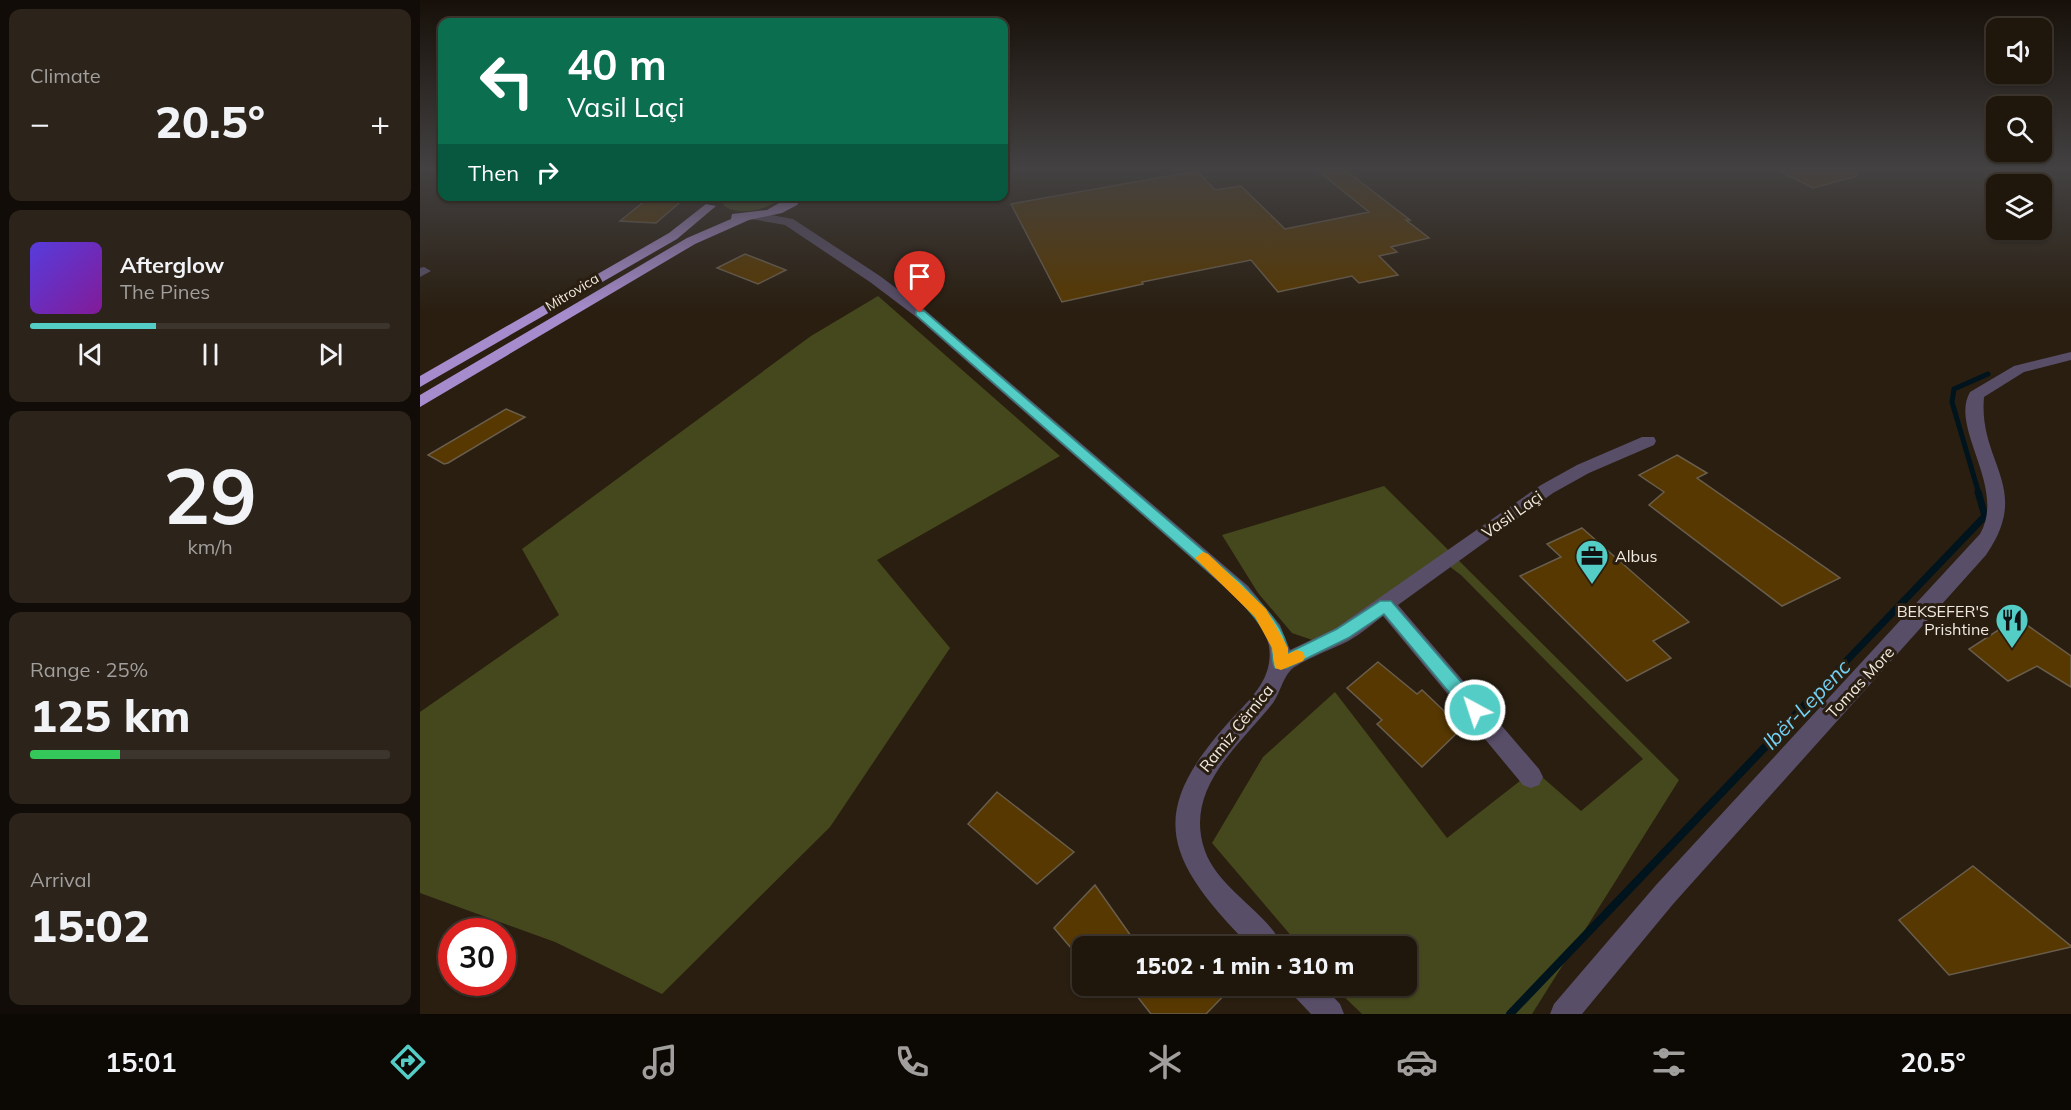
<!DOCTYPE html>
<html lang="en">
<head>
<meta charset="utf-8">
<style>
  body { margin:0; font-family:Mulish,sans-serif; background:#2c231a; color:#f1f3f6; height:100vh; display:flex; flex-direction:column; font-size:22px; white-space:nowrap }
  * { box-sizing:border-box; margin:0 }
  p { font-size:20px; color:#a19f9d }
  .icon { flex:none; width:33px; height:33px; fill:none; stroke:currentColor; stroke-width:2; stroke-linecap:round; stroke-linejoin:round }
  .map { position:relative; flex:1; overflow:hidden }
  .sheet { display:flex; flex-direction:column; gap:9px; padding:9px; background:#110c07; width:420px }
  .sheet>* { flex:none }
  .top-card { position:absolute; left:18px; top:18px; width:570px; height:183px; border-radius:12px; box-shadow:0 2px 4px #0004,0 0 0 2px #3c352d; background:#0b6e4f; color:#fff; overflow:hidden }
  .tools { position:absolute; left:1566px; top:18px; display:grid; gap:12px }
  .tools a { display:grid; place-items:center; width:66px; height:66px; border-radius:12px; background:#1f160c; box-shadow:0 2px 4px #0004,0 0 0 2px #3c352d; font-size:30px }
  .speed { position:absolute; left:18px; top:918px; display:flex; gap:12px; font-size:30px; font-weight:700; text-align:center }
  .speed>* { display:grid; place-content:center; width:78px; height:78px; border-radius:50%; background:#1f160c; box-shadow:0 2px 4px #0004,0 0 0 2px #3c352d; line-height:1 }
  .speed .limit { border:9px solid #d22; background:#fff; color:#111 }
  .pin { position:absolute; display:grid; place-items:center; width:51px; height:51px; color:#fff; margin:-62px -26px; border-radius:50% 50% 50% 0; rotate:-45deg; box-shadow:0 0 6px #0007 }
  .pin .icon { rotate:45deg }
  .me { position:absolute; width:66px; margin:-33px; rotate:320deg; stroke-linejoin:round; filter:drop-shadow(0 0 4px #0008) }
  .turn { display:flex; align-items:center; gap:21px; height:126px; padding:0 30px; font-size:27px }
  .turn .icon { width:78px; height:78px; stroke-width:2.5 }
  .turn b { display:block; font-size:42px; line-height:51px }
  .then { display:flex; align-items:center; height:57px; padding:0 30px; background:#0003; gap:12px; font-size:22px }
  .big { font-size:45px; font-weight:800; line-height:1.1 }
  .sheet .tile { flex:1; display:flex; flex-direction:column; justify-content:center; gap:9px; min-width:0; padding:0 21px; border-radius:12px; background:#2c231a }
  .sheet .dial { align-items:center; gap:0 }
  .dial b { font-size:78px; line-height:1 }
  .song { display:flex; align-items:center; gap:18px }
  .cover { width:72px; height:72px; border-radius:9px; background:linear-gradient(135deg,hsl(250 70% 55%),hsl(290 70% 35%)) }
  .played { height:6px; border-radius:3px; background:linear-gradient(90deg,#54cdc7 35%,#3c352d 35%) }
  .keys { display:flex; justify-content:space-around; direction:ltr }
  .heat { display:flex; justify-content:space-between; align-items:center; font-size:33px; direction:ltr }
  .charge { height:9px; border-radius:4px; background:linear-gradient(90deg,#34c759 25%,#3c352d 0) }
  .trip { position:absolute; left:652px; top:936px; width:345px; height:60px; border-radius:12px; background:#1f160c; box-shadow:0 2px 4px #0004,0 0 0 2px #3c352d; font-weight:800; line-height:60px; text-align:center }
  .dock { display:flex; height:96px; justify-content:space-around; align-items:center; background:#0c0905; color:#a19f9d }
  .dock .icon { width:42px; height:42px }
  .dock .current { color:#54cdc7 }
  .dock b { font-size:27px; color:#f1f3f6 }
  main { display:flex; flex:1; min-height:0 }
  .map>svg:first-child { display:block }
  .green { fill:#45481c }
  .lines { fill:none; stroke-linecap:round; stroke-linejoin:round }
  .stream-far2 { stroke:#00141d; stroke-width:5 }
  .stream-far1 { stroke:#00141d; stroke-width:7 }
  .stream { stroke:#00141d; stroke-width:8 }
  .building { fill:#573800; stroke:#695d4c; stroke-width:1.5 }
  .street { fill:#584e68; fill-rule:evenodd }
  .secondary { fill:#786791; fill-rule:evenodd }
  .highway { fill:#a68ccd; fill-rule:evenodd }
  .route { fill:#54cdc7; stroke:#378581; stroke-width:1.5 }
  .slow { fill:#f59e0b }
  .labels { text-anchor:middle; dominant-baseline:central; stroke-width:6; stroke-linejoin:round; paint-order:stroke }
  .far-street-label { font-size:14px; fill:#f1eae0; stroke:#291e10 }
  .street-label { font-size:16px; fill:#f1eae0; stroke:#291e10 }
  .poi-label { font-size:16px; fill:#f1eae0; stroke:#291e10; text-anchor:start }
  .near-water-label { font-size:21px; font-style:italic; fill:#73d2f4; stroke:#291e10 }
</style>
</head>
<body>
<main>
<section class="sheet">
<div class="tile"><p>Climate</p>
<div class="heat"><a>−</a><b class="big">20.5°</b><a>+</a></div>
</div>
<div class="tile">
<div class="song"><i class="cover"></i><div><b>Afterglow</b><p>The Pines</p></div></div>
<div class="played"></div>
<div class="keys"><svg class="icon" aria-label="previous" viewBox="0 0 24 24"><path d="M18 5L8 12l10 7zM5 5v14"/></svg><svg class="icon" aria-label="pause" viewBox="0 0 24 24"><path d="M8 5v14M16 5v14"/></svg><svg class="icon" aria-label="next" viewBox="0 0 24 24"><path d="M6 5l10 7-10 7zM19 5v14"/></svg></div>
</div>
<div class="tile dial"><b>29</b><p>km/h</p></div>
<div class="tile"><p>Range · 25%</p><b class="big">125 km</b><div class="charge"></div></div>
<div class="tile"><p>Arrival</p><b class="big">15:02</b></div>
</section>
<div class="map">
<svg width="1651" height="1014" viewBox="0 0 1651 1014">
  <rect width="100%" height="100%" fill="#291e10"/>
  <!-- green -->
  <path class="green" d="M308,197V196L360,197C349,211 319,216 304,206L303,203Z
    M458,296L640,456L457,560L530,648L410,827L242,994L135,942L0,893V712L139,615L102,549L391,336Z
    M964,486L1259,780L1112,1014H942L913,986H987V946H880L792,843L843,757L915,692L1027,838L1114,770L1161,811L1223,759L1041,575L1022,561L901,643L872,633L838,593L802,535Z"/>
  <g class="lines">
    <!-- stream-far2 -->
    <path class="stream-far2" d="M1559,494L1532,402L1534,389L1568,374"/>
    <!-- stream-far1 -->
    <path class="stream-far1" d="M1367,723L1565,516L1558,492"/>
    <!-- stream -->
    <path class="stream" d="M1090,1014L1369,722"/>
  </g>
  <!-- building -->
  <path class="building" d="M897,170H925L990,220H986L1009,238L971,247L977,252L959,256L978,275L939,283L932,276L858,292L831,260L722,282L723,284L642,302L591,204L777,171L795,190L821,186L865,229L949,212Z
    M1357,170H1436L1437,176L1393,188Z
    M231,196H267L236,223L200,221Z
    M325,254L366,270L338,284L297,268Z
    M86,409L105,417L28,463L24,464L8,455Z
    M1257,455L1287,473L1277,478L1420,578L1362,606L1229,505L1244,492L1219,475Z
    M1162,528L1269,622L1233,641L1251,658L1207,681L1100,576L1141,557L1127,544Z
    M1597,618L1651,656V687L1617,666L1588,681L1549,649Z
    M958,662L997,694L1002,690L1042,728L1002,767L957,724L962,720L927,688Z
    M577,792L654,852L617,884L548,824Z
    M1553,866L1651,946V947L1529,975L1479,920Z
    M675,885L711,936L700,946H663V962L634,928Z
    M709,986H813L786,1014H731Z"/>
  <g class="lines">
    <!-- street -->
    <path class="street" d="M335,212L373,219L460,276L505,310L828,586L860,625L870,650L916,628L1121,485L1157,465L1222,437H1234L1236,441L1234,445L1169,473L1133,493L978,605L1119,769L1123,777L1119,785L1111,788L1103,785L963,616C952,624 942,633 930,640C918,647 877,662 870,671C862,680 860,693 853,703C819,746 763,789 785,851C799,890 848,912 862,946H830C738,853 727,808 820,710C838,691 853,673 849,646C844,623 819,601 802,585L495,316L450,282L365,225L331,219L329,216Z
      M4,267L11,271L0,277V268Z
      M1651,352V360L1604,372L1564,397C1558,463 1613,487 1566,555L1254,903L1162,1014H1130L1134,1004L1236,885L1560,534C1587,487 1529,428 1550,392L1594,366Z
      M870,986H903L920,1004L924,1014H891L874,996Z"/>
    <!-- secondary -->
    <path class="secondary" d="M301,196L295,200L289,197V196Z"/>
    <!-- highway -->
    <path class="highway" d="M371,196H383L377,205L362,213L329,220L275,244L0,407V395L267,238L311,219L312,214L347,210Z
      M286,204L296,206L257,239L0,387V376L249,233Z"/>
  </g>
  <!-- sky -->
  <linearGradient id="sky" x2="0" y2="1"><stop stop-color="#171009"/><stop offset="0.54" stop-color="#434142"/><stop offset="1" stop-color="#434142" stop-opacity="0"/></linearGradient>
  <rect width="1651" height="312" fill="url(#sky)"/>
  <!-- route -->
  <path class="route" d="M496,311H504L821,583C839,602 866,626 868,653L917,629L960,601H971L1061,705L1063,710L1061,716L1055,718L1049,716L964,614L928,638L867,668H855C851,661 853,653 851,645C843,624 826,607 811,591L496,315Z"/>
  <!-- slow -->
  <path class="slow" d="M783,552L788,554L846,609L868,648V654L877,650L883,652L885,657L883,661L861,670L855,668L852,648L835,617L778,561L775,558Z"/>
  <!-- icons -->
  <defs>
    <symbol id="office-pin" viewBox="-11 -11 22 30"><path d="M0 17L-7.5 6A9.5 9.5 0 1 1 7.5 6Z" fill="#54cdc7" stroke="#291e10"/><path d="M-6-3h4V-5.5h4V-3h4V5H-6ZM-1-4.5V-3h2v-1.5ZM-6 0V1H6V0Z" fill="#111"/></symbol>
    <symbol id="restaurant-pin" viewBox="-11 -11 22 30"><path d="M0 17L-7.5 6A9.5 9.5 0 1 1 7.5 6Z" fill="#54cdc7" stroke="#291e10"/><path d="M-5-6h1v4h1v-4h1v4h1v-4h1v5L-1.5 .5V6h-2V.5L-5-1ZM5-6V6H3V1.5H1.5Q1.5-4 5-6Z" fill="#111"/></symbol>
  </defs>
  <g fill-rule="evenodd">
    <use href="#office-pin" x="1153" y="537" width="38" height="52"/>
    <use href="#restaurant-pin" x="1573" y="601" width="38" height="52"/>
  </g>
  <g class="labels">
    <!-- far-street labels -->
    <g class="far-street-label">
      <text transform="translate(152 292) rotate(-31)">Mitrovica</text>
    </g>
    <!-- street labels -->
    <g class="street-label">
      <text transform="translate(1092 514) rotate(-35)">Vasil Laçi</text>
      <text transform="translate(1440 682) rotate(-47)">Tomas More</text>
      <text transform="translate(816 728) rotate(-51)">Ramiz Cërnica</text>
    </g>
    <!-- poi labels -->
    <g class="poi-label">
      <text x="1195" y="556">Albus</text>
      <text x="1569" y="611" text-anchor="end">BEKSEFER'S<tspan x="1569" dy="18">Prishtine</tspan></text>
    </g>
    <!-- near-water labels -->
    <g class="near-water-label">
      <text transform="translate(1386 704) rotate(-46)">Ibër-Lepenc</text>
    </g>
  </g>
</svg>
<div class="tools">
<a><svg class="icon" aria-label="sound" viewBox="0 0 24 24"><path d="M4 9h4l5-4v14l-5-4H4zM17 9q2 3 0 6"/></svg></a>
<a><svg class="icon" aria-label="search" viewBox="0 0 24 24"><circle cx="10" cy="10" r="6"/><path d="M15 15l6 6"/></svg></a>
<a><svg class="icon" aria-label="layers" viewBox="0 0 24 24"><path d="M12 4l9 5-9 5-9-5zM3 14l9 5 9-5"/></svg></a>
</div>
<div class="speed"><div class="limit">30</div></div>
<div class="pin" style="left:500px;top:313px;background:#d93025"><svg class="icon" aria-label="arrive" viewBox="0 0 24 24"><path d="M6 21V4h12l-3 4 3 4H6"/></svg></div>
<svg class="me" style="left:1055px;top:710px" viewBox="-20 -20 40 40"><circle r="17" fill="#54cdc7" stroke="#fff" stroke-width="3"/><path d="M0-11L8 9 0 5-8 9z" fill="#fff"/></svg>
<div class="trip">15:02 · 1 min · 310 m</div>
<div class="top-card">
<div class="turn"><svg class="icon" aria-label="left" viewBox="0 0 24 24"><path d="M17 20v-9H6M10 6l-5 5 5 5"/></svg><div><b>40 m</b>Vasil Laçi</div></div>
<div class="then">Then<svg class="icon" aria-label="right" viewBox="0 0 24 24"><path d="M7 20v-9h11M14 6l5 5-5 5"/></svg></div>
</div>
</div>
</main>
<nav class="dock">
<b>15:01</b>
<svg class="icon current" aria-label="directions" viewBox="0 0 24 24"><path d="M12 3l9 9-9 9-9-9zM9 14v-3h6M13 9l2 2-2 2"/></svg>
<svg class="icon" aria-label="music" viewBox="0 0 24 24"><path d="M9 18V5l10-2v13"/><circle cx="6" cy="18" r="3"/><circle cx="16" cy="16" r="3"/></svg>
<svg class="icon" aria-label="phone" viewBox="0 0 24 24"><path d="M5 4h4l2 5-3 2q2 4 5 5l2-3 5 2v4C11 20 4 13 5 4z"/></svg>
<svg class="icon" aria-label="climate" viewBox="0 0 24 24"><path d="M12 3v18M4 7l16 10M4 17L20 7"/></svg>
<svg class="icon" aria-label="car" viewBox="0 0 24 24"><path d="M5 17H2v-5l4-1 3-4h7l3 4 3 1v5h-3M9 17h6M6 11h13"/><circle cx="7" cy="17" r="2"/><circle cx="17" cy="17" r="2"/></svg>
<svg class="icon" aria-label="filters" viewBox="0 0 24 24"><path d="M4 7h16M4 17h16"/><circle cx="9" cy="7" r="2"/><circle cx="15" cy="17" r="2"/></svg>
<b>20.5°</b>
</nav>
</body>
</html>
